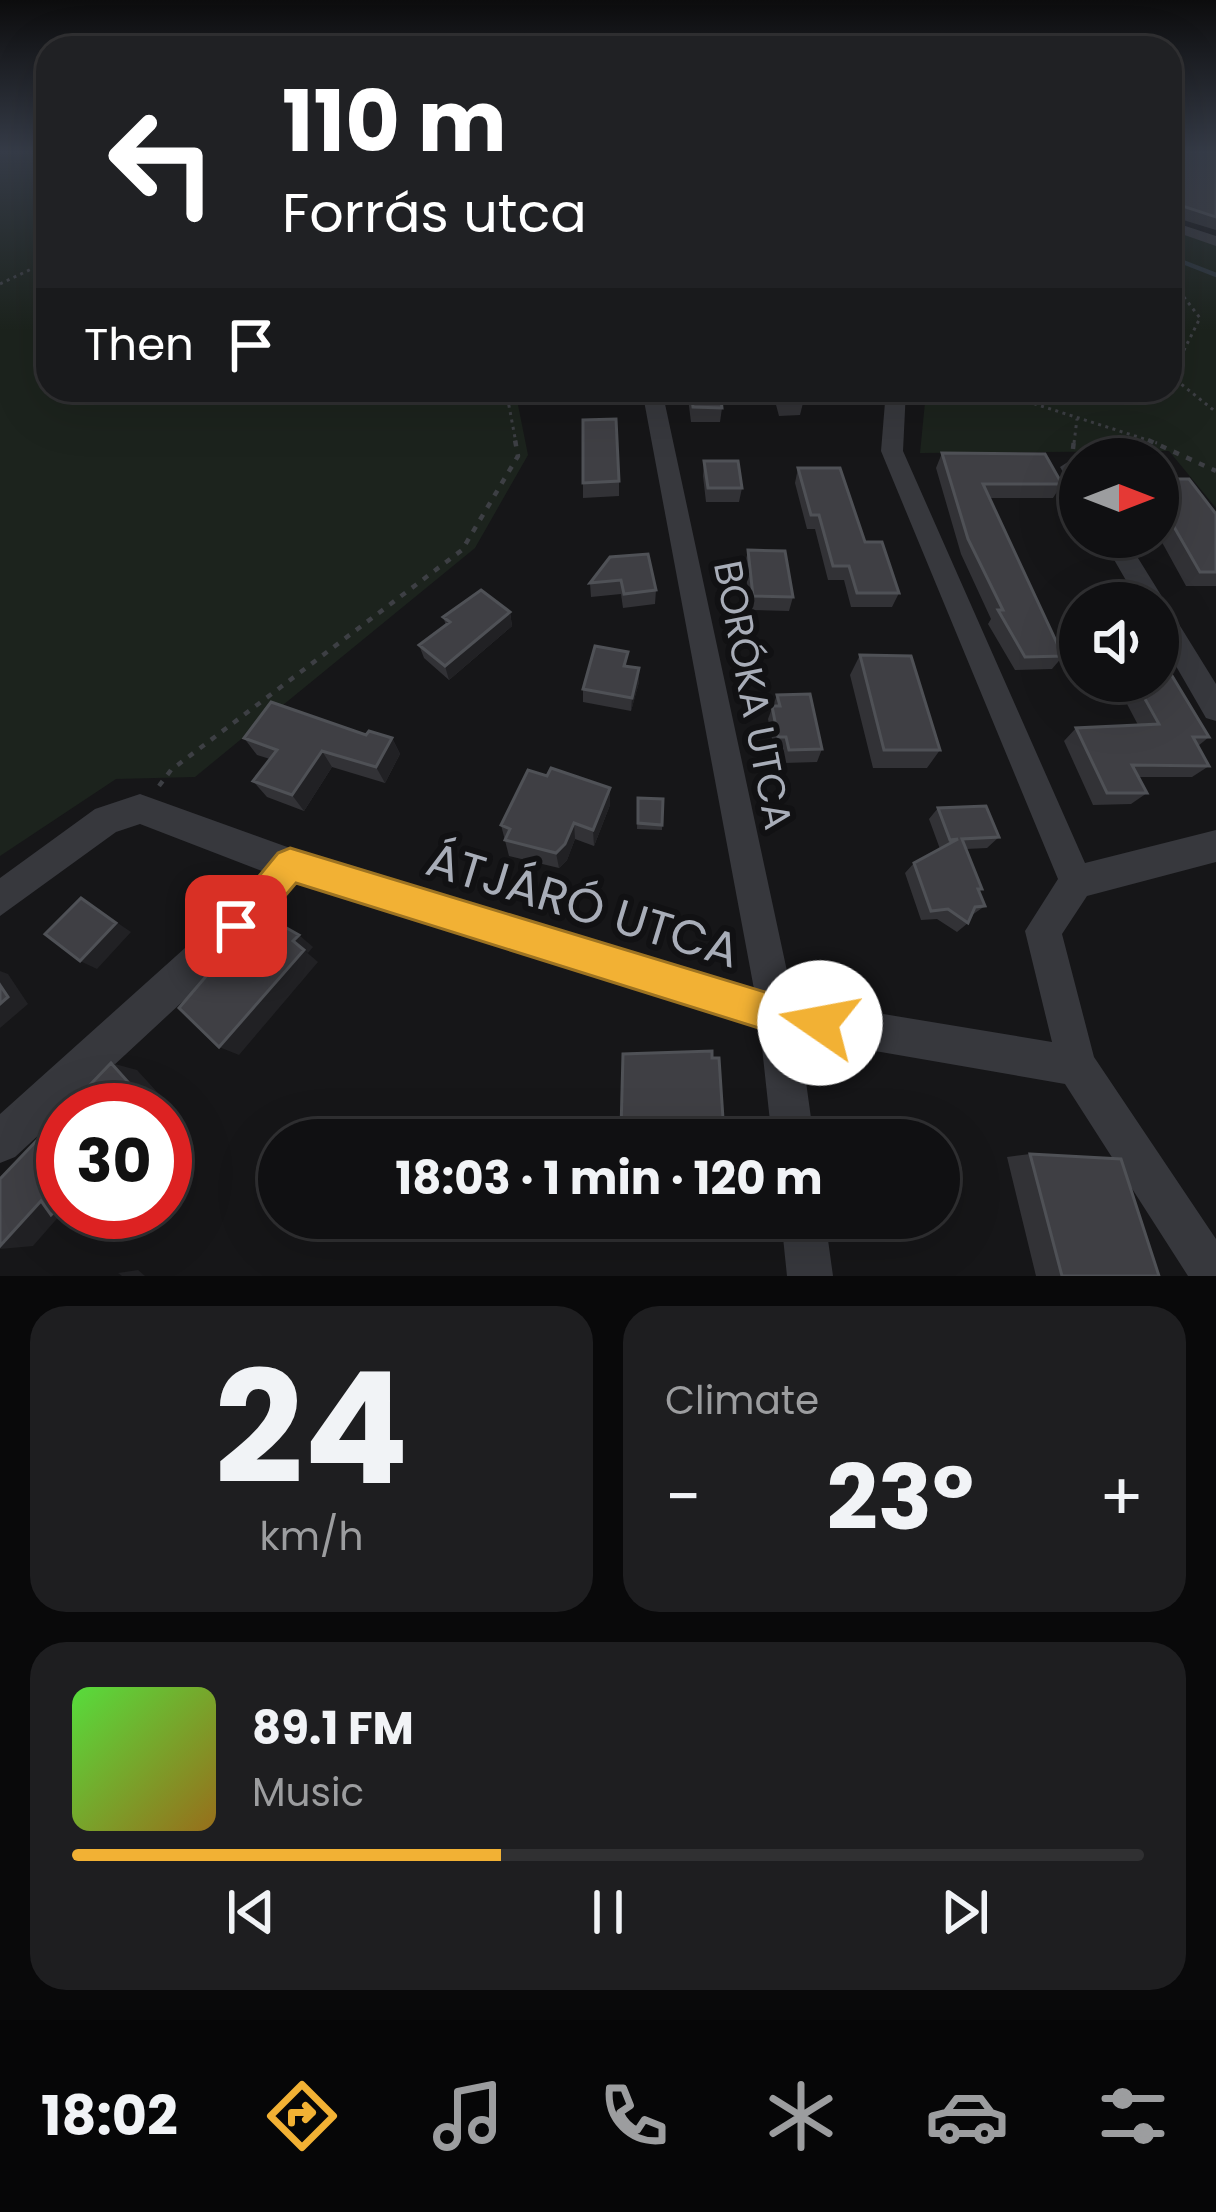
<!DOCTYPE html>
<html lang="en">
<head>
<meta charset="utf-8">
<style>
  body { margin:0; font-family:Poppins,sans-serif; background:#1e1e20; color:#f1f3f6; height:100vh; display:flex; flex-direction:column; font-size:45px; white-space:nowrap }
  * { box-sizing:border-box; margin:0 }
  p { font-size:39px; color:#9c9d9f }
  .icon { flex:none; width:66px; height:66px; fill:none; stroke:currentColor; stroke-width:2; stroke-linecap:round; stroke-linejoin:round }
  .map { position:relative; height:1276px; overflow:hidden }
  .details { display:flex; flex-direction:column; gap:30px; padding:30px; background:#09090a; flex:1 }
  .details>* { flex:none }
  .hud { position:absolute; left:36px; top:36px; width:1146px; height:366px; border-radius:36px; box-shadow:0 12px 48px #0002,0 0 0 3px #303032; background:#202124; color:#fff; overflow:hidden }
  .needle { width:78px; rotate:90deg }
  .fabs { position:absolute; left:1059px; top:438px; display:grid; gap:24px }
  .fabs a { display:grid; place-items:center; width:120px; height:120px; border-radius:50%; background:#101012; box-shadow:0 12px 48px #0002,0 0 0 3px #303032; font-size:60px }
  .speed { position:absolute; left:36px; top:1083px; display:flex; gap:24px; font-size:60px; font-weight:700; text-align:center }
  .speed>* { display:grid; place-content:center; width:156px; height:156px; border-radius:50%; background:#101012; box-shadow:0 12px 48px #0002,0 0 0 3px #303032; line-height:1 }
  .speed .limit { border:18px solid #d22; background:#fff; color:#111 }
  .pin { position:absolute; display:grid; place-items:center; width:102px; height:102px; color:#fff; margin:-51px; border-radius:24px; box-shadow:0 6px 18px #0006 }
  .me { position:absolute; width:132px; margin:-66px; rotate:282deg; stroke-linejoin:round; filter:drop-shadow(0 0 9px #0008) }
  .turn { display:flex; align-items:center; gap:42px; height:252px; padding:0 48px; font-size:54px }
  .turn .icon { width:156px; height:156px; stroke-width:2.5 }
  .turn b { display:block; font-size:84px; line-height:102px }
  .then { display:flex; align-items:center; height:114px; padding:0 48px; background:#0003; gap:24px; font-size:45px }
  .big { font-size:90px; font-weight:700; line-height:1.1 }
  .details .tile { flex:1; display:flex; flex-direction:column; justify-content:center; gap:18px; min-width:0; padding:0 42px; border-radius:36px; background:#1e1e20 }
  .details .dial { align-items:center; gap:0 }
  .dial b { font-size:156px; line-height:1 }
  .song { display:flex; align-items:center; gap:36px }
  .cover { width:144px; height:144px; border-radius:18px; background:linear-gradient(135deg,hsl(110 70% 55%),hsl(40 70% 35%)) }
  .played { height:12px; border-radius:6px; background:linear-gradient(90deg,#f2b134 40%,#303032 40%) }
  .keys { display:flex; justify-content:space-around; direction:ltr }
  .heat { display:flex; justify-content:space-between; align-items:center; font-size:66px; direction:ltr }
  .details .tiles { flex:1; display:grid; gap:30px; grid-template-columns:1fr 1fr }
  .tile:last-child { grid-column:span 2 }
  .trip { position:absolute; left:258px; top:1119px; width:702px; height:120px; border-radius:60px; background:#101012; box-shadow:0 12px 48px #0002,0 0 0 3px #303032; font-weight:700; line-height:120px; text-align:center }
  .tabs { display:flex; height:192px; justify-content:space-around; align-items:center; background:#060607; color:#9c9d9f }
  .tabs .icon { width:84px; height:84px }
  .tabs .selected { color:#f2b134 }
  .tabs b { font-size:54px; color:#f1f3f6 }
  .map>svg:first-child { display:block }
  .green { fill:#1c231d }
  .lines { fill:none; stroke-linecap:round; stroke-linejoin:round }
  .stream { stroke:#2c353c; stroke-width:4.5 }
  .path-far1 { stroke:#3d3f44; stroke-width:3; stroke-dasharray:3 4.5; stroke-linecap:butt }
  .path { stroke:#3d3f44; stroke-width:4.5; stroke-dasharray:6 8; stroke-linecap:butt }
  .minor { fill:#37383d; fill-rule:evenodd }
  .wall { fill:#323236 }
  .shaded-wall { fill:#212124 }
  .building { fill:#3f3f44; stroke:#4f5156; stroke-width:3 }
  .route { fill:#f2b134; stroke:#9d7322; stroke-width:3 }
  .labels { text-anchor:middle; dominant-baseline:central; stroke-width:12; stroke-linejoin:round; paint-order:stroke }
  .street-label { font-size:39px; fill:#a8adb8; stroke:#111113 }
  .near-street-label { font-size:48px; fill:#a8adb8; stroke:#111113 }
</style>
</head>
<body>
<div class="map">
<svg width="1216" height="1276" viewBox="0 0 1216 1276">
  <rect width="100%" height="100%" fill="#161618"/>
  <!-- green -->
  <path class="green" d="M0,152H48V390H515L528,455L475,548L195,777L116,779L0,856Z
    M1170,228L1216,245V508L1169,451L920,453L925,402L917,390H1170Z"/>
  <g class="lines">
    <!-- stream -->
    <path class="stream" d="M1170,257L1216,275"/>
    <!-- path-far1 -->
    <path class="path-far1" d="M1170,279L1200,318L1171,376L1216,412
      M0,284L48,261
      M506,390L516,443
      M991,390L1157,443
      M1074,443L1077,419"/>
    <!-- path -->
    <path class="path" d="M1148,440L1216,471
      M1073,449L1074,440
      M159,786L171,770L462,550L518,456L515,440"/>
    <!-- minor -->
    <path class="minor" d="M1170,221L1216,236V246L1170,230Z
      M642,390H662L793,999L1052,1042L1025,931L1058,879L881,451L886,390H906L903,451L1085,863L1216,830V862L1087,896L1062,934L1094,1057L1216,1239V1276H1188L1065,1084L800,1038L814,1140H772L760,1029L296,883L250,939L15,1157L0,1163V1114L224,913L262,871L140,824L116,832L0,916V878L95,809L140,794L290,848L754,989Z
      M1071,460L1080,464V489L1072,487L1060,467Z
      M1101,537H1125L1216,684V721L1206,718L1158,635V603H1139Z
      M781,1218H825L833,1276H787Z"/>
  </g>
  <!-- wall -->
  <path class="wall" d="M1170,152H1216V230L1170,216Z
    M687,390H720L722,408L720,422H691Z
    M772,390H799L803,403L800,415L779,416Z
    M583,420L619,481V496L583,498Z
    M942,453L1062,484L1053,498H990L1063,656L1052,669L1015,670L988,624L991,619L961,554L936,468Z
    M704,461L742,488L739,502H706L703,476Z
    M1158,467L1176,479L1216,514V586H1186L1158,535Z
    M798,468L865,542L899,593L892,607H851L844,580H828L815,529H807L795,483Z
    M748,550L793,597L789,611L750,610L745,565Z
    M648,554L656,590L655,604L623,608L621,594L591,597L590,583Z
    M510,612L512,626L449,680L424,658L419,645L446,625L443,617Z
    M860,655L940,750L927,768H873L850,675Z
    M627,666L639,682L631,711L583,702V689Z
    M1115,681H1158L1209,737L1198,746L1209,766L1192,777H1139L1147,793L1131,804L1093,805L1064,741L1076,728L1138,725Z
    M777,695L822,749L817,762L784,763L781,749H774L768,719Z
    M366,735L392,738L400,754L385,783L332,767L304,811L267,797L253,781L270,759L257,755L244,738Z
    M638,798L663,799L662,830L637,829Z
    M610,805L594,846L575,839L567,860L559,868L509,856L501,825Z
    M938,808L999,837L987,848L966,849L982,889L979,891L985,906L972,915L968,923L957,932L937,919L921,920L905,873L914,863L940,849L929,819Z
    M623,1054L712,1058L724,1134L718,1138L708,1137V1140H648V1135L621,1134Z
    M1030,1154L1159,1276H1036L1007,1157Z"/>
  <!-- shaded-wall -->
  <path class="shaded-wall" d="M510,612L512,626L449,680L445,666Z
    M639,668V682L631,711L632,698Z
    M392,738L400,754L385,783L376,767Z
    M322,751L332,767L304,811L292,795Z
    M610,788V805L594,846L593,830Z
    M574,823L575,839L567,860L559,868L556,853Z
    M81,898L131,932L97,969L80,961Z
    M299,935L313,947L308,953L293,941Z
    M304,950L318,962L239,1055L219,1047Z
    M0,971L8,974L28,1004L0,1028Z
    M111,1063L137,1070L178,1115L165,1129V1110H153Z
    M41,1201H63V1212H85L83,1214H61L33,1246L0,1249V1246Z
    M138,1270L145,1276H122L118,1273Z"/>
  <!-- building -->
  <path class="building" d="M1170,152H1216V217L1170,202Z
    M691,390H720L722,408L693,407Z
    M778,390H799L803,403H782Z
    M616,419L619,481L583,483V420Z
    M942,453L1045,454L1062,484H983L1063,656L1025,657L998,610H1003L968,539Z
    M704,461H738L742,488H708Z
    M1158,467H1167L1176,479H1189L1216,514V572H1200L1158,499Z
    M798,468H840L865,542H882L899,593H857L849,566H833L819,515H811Z
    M748,550L785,551L793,597L753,596Z
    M648,554L656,590L624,594L621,580L590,583L610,557Z
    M481,590L510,612L445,666L419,645L450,622L443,617Z
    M595,646L628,652L624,666L639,668L632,698L583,689Z
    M860,655L911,656L940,750H884Z
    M1158,656H1160L1209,737H1193L1209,766L1132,765L1147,793H1107L1076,728L1159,724L1135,681H1158Z
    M810,694L822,749L789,750L786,737H778L772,706H780L777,695Z
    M271,702L366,735L369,731L392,738L376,767L322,751L292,795L253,781L277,750L244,738Z
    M551,768L610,788L593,830L574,823L565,844L556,853L505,840L510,829L501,825L528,770L547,776Z
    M638,798L663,799L662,825L638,823Z
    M986,806L999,837L962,839L982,889H978L985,906L975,907L968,923L948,909L931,911L914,863L958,839L950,840L938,808Z
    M81,898L116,923L80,961L45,934Z
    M260,913L299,935L293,941L304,950L219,1047L179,1008Z
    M0,985L8,997L0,1004Z
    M712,1051V1058H719L724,1134H708V1140H650V1132L621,1130L623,1054Z
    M111,1063L153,1110H66Z
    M63,1113V1203L51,1215L41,1201L0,1246V1179Z
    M1030,1154L1121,1159L1159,1276H1062Z
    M654,1218H715L716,1228L654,1229Z"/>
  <!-- sky -->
  <linearGradient id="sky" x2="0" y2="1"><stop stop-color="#0c0c0d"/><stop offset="0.46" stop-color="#363c48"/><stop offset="1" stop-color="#363c48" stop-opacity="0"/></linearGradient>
  <rect width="1216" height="330" fill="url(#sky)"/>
  <!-- route -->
  <path class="route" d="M290,848L778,996L834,1009L840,1023L834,1036L820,1042L778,1034L296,883L249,938L236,944L224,938L218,926L278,853Z"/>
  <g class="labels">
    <!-- street labels -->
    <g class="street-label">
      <text transform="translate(753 695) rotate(79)">BORÓKA UTCA</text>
    </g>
    <!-- near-street labels -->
    <g class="near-street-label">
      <text transform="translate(583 905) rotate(17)">ÁTJÁRÓ UTCA</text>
    </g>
  </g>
</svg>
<div class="fabs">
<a><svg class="needle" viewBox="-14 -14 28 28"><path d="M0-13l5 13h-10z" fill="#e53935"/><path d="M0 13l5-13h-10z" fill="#9c9d9f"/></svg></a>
<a><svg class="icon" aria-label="sound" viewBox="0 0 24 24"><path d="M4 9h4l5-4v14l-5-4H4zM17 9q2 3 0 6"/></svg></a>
</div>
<div class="speed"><div class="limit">30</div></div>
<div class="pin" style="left:236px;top:926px;background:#d93025"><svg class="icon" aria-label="arrive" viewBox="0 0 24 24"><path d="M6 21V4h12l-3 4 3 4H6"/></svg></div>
<svg class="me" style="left:820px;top:1023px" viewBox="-20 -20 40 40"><circle r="19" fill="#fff"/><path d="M0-13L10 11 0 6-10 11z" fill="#f2b134"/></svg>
<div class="trip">18:03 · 1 min · 120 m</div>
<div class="hud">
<div class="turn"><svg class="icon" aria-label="left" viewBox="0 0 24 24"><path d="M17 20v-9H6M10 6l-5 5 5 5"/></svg><div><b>110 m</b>Forrás utca</div></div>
<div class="then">Then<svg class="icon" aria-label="arrive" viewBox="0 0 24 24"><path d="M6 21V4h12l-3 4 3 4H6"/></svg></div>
</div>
</div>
<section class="details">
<div class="tiles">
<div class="tile dial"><b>24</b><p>km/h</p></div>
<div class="tile"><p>Climate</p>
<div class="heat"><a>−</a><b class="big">23°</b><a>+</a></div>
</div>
<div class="tile">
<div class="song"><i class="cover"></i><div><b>89.1 FM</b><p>Music</p></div></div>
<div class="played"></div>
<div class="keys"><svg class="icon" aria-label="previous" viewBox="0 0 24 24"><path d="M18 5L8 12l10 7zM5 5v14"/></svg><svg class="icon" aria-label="pause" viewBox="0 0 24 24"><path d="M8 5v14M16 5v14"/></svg><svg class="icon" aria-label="next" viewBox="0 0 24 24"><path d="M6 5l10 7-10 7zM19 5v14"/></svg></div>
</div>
</div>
</section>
<nav class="tabs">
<b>18:02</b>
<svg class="icon selected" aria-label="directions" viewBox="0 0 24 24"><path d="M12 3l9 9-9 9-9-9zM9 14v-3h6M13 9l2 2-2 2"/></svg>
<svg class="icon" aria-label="music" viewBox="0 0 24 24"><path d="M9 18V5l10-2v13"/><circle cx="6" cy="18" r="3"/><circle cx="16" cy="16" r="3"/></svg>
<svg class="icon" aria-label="phone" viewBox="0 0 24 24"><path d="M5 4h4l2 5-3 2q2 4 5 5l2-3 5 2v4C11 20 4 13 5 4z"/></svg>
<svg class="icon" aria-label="climate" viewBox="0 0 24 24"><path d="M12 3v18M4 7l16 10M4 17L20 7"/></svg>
<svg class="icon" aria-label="car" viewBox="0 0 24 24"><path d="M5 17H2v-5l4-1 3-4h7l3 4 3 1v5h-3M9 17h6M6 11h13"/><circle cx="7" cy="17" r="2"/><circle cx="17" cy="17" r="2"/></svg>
<svg class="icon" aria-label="filters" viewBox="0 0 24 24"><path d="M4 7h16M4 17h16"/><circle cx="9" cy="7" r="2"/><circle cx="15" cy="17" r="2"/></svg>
</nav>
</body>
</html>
